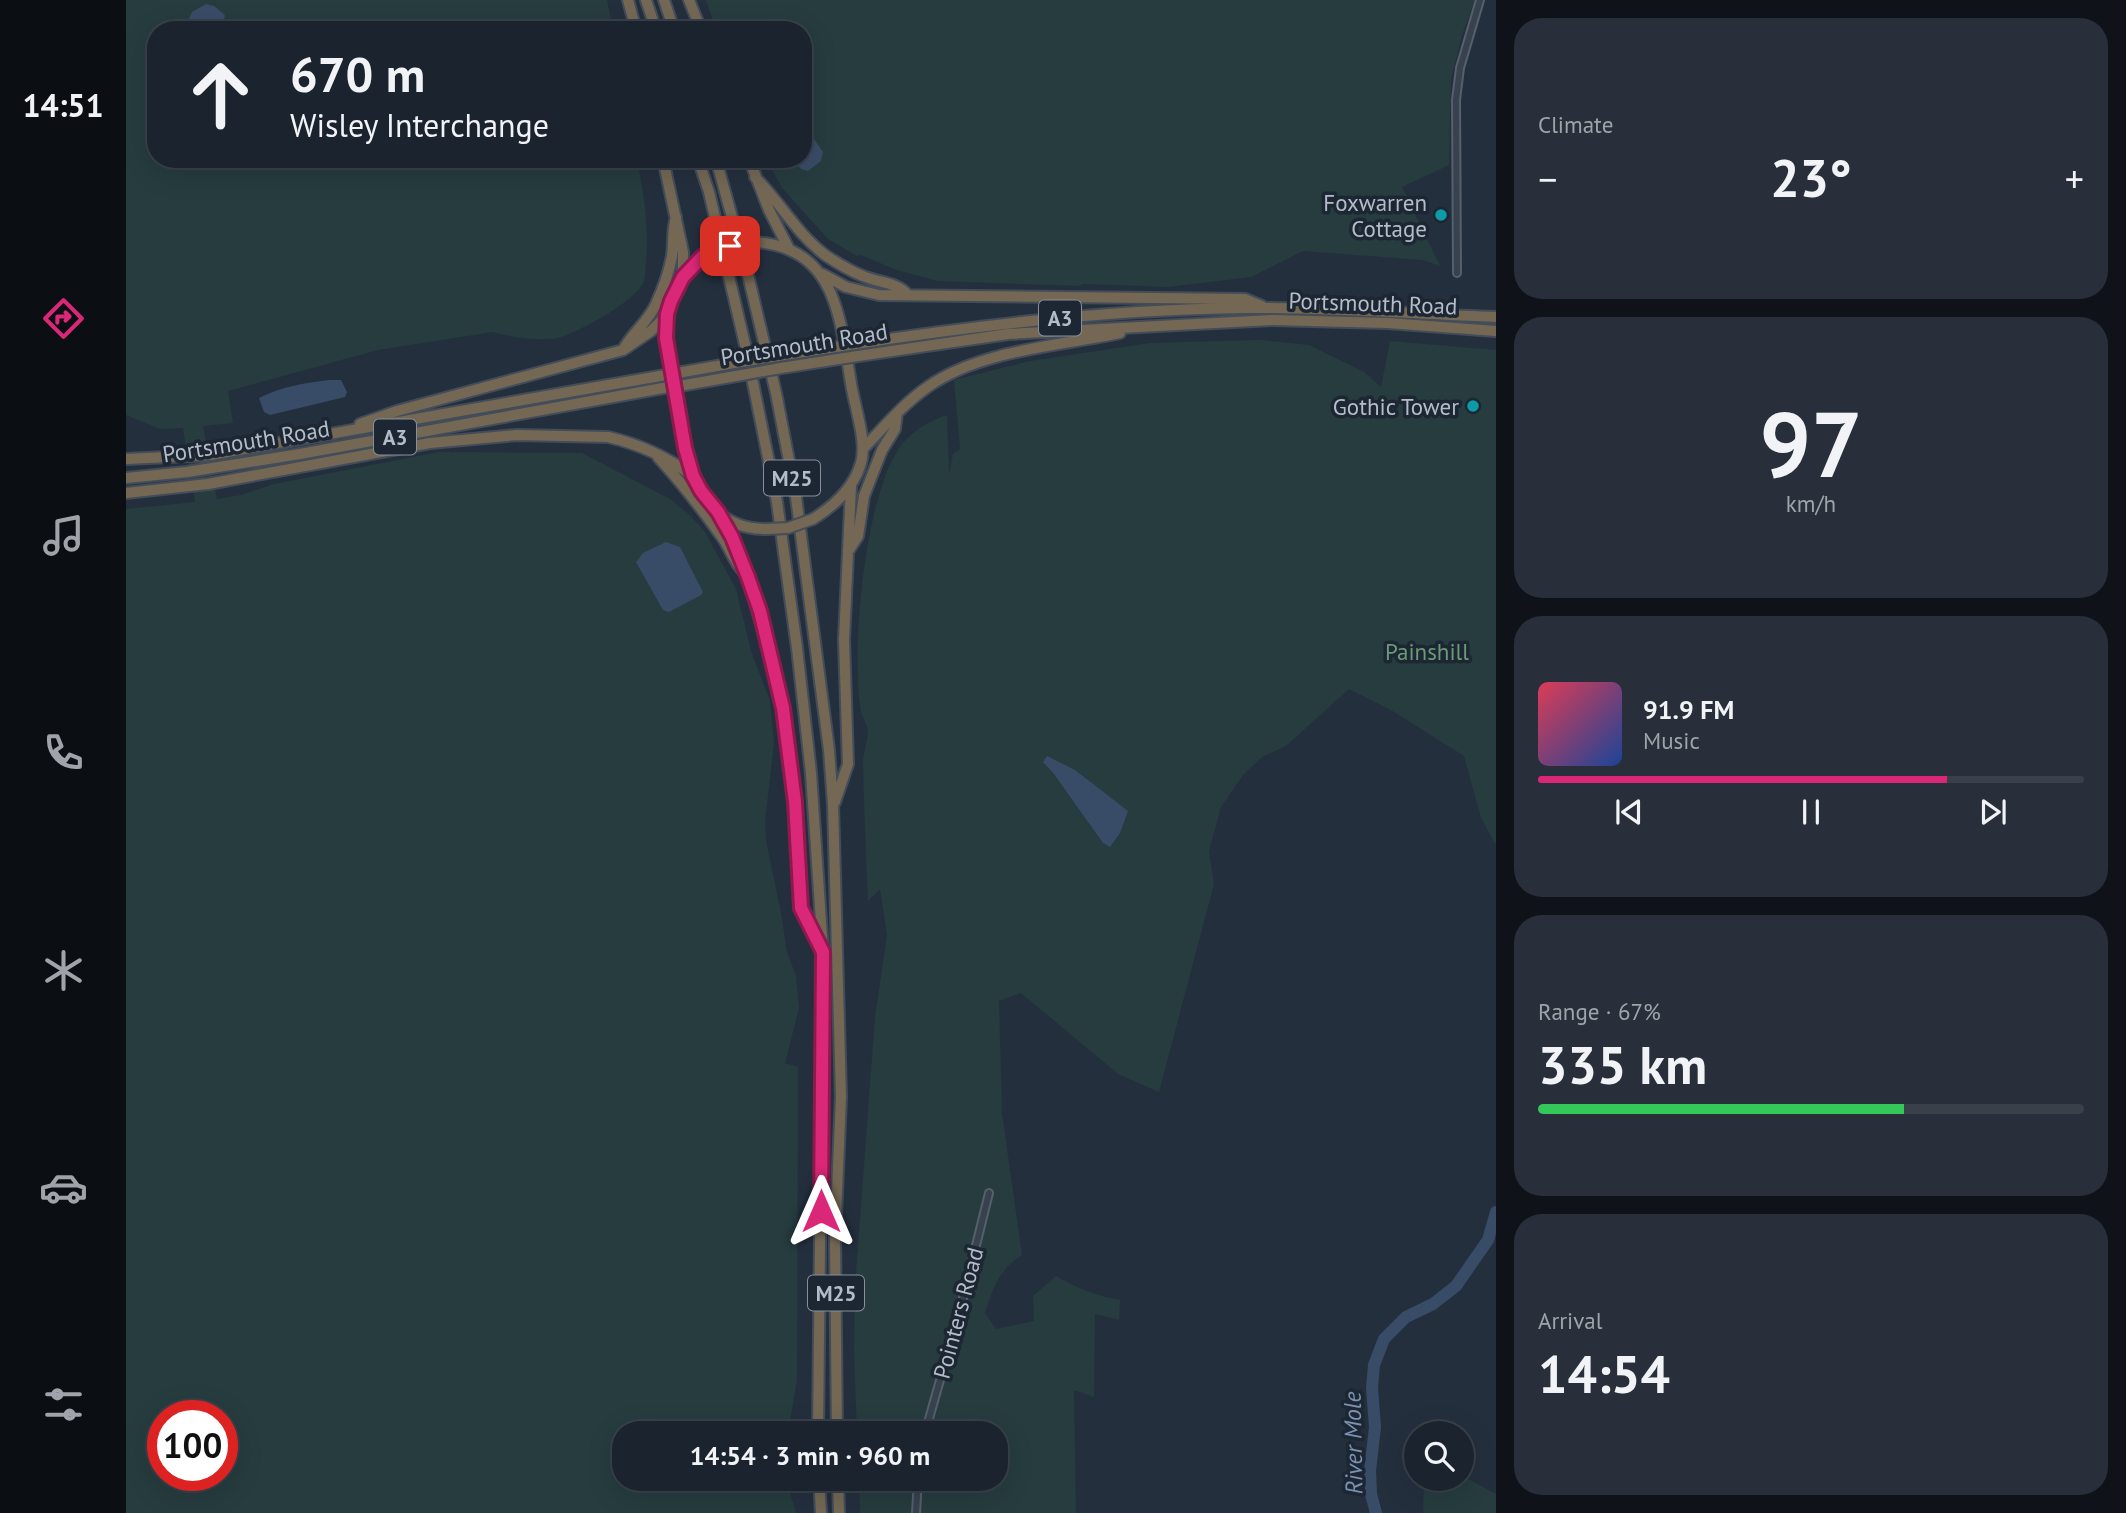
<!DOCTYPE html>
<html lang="en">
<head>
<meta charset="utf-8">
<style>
  body { margin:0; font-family:"PT Sans",sans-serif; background:#282f3a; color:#f1f3f6; height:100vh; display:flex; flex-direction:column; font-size:26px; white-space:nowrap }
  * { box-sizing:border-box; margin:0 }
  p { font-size:23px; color:#a0a4aa }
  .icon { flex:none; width:38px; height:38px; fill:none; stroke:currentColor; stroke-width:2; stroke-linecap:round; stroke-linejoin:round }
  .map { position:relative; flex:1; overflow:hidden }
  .details { display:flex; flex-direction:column; gap:18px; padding:18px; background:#0f1319; width:630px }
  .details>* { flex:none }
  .top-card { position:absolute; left:21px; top:21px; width:665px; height:147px; border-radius:28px; box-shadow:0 7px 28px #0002,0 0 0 2px #39404a; background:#1b232e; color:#f1f3f6; overflow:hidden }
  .tools { position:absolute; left:1278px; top:1421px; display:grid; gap:14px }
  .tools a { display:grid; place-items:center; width:70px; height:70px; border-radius:50%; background:#1b232e; box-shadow:0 7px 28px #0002,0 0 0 2px #39404a; font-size:35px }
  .speed { position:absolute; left:21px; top:1400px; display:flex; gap:14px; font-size:35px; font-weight:700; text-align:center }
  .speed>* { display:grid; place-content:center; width:91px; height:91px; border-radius:50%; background:#1b232e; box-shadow:0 7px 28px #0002,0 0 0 2px #39404a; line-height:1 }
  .speed .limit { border:10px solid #d22; background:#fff; color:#111 }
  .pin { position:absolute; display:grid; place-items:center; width:60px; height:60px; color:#fff; margin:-30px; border-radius:14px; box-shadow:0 4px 10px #0006 }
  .me { position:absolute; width:77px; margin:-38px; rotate:0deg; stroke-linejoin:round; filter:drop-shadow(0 0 5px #0008) }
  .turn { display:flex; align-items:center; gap:24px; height:147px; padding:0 28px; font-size:32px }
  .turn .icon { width:91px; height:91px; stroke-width:2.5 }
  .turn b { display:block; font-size:49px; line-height:60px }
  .big { font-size:52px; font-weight:800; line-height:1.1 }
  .details .widget { flex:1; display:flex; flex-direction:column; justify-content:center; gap:10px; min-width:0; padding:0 24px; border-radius:28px; background:#282f3a }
  .details .dial { align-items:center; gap:0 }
  .dial b { font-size:91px; line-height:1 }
  .song { display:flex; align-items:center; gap:21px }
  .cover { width:84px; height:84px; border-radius:10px; background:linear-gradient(135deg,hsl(350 70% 55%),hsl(220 70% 35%)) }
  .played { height:7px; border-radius:4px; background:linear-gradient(90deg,#db2777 75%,#39404a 75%) }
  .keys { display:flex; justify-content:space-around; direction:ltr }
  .heat { display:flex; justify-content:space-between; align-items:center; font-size:38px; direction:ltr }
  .charge { height:10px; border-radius:5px; background:linear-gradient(90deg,#34c759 67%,#39404a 0) }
  .trip { position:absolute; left:486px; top:1421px; width:396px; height:70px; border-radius:28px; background:#1b232e; box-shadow:0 7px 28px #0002,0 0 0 2px #39404a; font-weight:800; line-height:70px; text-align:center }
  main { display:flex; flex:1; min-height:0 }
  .dock { display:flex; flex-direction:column; width:126px; justify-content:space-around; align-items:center; background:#0b0e12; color:#a0a4aa }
  .dock .icon { width:49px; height:49px }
  .dock .current { color:#db2777 }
  .dock b { font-size:32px; color:#f1f3f6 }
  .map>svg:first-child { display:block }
  .green { fill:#263c3f; fill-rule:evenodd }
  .water { fill:#394c67 }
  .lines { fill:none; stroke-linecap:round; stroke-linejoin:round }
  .river { stroke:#394c67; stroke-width:12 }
  .street-casing { stroke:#565f6c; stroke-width:10 }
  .highway-casing { stroke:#434c59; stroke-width:14 }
  .street { stroke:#38414e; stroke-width:6 }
  .highway { stroke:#746855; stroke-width:10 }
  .highway-bridge-casing { stroke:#434c59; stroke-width:14; stroke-linecap:butt }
  .highway-bridge { stroke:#746855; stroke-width:10 }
  .route-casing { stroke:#8e194d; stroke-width:18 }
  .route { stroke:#db2777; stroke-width:12 }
  .culture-dot { fill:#0f9aa8; stroke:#1d2633; stroke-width:2.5 }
  .labels { text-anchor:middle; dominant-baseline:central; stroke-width:7; stroke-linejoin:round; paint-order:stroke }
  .shield { fill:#1d2633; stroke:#878f9c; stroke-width:2 }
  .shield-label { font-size:21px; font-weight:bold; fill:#b4bcc9 }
  .poi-label { font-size:23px; fill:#b4bcc9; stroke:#1d2633; text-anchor:end }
  .street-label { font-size:23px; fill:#b4bcc9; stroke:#1d2633 }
  .park-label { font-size:23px; fill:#6b9a76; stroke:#1d2633 }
  .water-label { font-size:24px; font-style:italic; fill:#7c92b1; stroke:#1d2633 }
</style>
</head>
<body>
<main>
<nav class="dock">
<b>14:51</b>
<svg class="icon current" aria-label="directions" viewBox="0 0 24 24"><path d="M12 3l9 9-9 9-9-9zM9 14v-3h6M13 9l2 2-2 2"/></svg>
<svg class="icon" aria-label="music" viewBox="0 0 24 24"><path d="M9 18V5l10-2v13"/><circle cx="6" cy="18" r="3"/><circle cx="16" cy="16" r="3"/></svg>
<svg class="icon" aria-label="phone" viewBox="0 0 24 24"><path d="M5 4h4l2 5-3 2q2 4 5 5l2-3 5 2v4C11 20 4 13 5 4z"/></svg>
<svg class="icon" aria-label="climate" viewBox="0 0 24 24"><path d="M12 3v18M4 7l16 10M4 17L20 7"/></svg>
<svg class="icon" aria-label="car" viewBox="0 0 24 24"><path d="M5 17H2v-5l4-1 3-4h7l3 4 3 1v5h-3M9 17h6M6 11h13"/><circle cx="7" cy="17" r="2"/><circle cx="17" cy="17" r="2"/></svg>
<svg class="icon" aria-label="filters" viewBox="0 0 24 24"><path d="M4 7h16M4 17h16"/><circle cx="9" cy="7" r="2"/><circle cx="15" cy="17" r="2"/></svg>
</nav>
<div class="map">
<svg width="1370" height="1513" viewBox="0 0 1370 1513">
  <rect width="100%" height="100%" fill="#242f3e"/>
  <!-- green -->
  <path class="green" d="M0,0H481L487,30H30V159H511C518,194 523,226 520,262C519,268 520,278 517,283C510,301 450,334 431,338C415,341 382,337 367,332L252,350L102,391L107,423L77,426L91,499L115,495L148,484L313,452L456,453L544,499L564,515L579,532L610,589L625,651L644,701L648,743L639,822L640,841L655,912L661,952L670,976L673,1008L659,1063L672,1067L671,1380L662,1433H499V1479H660L670,1513H0V509L69,502L57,428L34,429L0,415ZM37,1416H96V1475H37Z
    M580,0H1349L1336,35L1325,79L1323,165L1276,187L1314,266L1297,260L1177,251L1125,277L1042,287L957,284L953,286L811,281L768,269L735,255L731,256L702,239L656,188L640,159H677V30H590Z
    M1135,340L1183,345L1238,372L1255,387L1264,341L1370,350V845L1355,818L1338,756L1265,710L1223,689L1160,746L1136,757L1117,775L1095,807L1083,851L1088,884L1033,1092L992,1074L895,993L873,1001L876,1113L896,1255C872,1271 868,1286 859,1313L870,1329L908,1321L907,1296L930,1276C951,1288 970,1296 994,1300L993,1320L969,1314L968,1397L948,1390L950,1513H734L733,1479H870V1433H731L728,1351L729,1286L749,1017L761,935L754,889L742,901C740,855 738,809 737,763C737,753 742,739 742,732C741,725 737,718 735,712C733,700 732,687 732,675C729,620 742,485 777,443C790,428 804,421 821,415L823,474L827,454L834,449L828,380L904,361L1024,343Z
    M1335,1475L1370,1494V1513H1297L1298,1479H1335Z"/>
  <!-- water -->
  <path class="water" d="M80,4L88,6L99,15L95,30H58L66,12Z
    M677,123L697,152L695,161L682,171L675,169L666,159H677Z
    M203,380H215L221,392L219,397L144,415L138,412L133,398C154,387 179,383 203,380Z
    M540,542L554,547L577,592L575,595L543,612L537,610L510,562L517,553Z
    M921,756L949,770L1002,811L994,833L984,847L977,843L928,774L917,762Z"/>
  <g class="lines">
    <!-- river -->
    <path class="river" d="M1250,1513L1245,1494L1244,1471L1249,1427L1246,1388L1248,1365L1258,1339L1280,1317L1307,1304L1330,1286L1362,1240L1370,1212"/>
    <defs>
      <path id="street" d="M1331,273L1330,100L1334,68L1354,0
        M799,1433L835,1306L863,1193
        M790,1513L792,1479"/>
      <path id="highway" d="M502,0L510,30
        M520,0L530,30
        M538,0L548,30
        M563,0L575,30
        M537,159L557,252V277
        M572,159L583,192L621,353L651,502L671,648L685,773L697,952L692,1433
        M590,159L623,279L650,393L670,497L703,750L707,804L715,1097L709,1239L711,1433
        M623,159L643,210L663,249
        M629,177C654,202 670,233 699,255C711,263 724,271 737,276C753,283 771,282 782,295
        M626,242C713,245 714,323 726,389C730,410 741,444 735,463C728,488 708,506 687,519
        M583,253C552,270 540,305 540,338C544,361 549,384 553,407C561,459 570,529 640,529
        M696,274L720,287L753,295L1119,299L1136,306
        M729,344C859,324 989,309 1120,308C1203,307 1287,314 1370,317
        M497,350C506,333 522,322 530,304C537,289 543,272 546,256C548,242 546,230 550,217
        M651,356L703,348
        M732,356L882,334L1146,320L1262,323L1370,331
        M655,368L706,360
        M557,372L608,363
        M559,385L610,376
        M234,424L271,411L497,350L525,331L541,315
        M737,449C758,427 778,403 803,386C855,350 933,346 994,333
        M532,457C555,482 576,509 596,537C604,548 607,560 616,570
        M0,459L84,455L534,376
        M0,478L61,472L174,454L537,388
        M0,493L82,484L304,443L391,435L482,437C513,444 541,457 567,476
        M592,512L606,537L622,577L649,675L657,708L667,777L675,908L694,946
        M723,550L732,536L738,496L756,450L769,429L771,413
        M709,802L722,764L718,640L725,486
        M693,1479L695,1513
        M712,1479L713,1513"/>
    </defs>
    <!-- street casing -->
    <use href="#street" class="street-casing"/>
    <!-- highway casing -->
    <use href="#highway" class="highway-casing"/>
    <!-- street -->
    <use href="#street" class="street"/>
    <!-- highway -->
    <use href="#highway" class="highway"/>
    <defs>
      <path id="highway-bridge" d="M583,253L604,246L626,242
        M703,348L729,344
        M706,360L732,356
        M608,363L651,356
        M534,376L557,372
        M610,376L655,368
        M537,388L559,385
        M640,529L662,528L687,519"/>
    </defs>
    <!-- highway-bridge casing -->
    <use href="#highway-bridge" class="highway-bridge-casing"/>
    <!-- highway-bridge -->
    <use href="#highway-bridge" class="highway-bridge"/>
  </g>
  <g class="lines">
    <defs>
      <path id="route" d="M604,246L577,256L557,277L545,301L541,314L540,338L559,448L567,476L575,491L592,512L606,537L622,577L634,611L657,708L669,802L675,908L697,952L695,1211"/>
    </defs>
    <!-- route casing -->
    <use href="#route" class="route-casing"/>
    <!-- route -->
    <use href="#route" class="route"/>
  </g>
  <!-- markers -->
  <g class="culture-dot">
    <circle cx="1315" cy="215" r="7"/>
    <circle cx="1347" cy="406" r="7"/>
  </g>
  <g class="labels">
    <!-- shield labels -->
    <g class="shield">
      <rect x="913" y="300.5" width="42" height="35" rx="5"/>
      <rect x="248" y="419.5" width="42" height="35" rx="5"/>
      <rect x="638" y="460.5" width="56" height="35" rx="5"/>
      <rect x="682" y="1275.5" width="56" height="35" rx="5"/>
    </g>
    <g class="shield-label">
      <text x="934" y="318">A3</text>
      <text x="269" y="437">A3</text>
      <text x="666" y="478">M25</text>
      <text x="710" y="1293">M25</text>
    </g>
    <!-- poi labels -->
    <g class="poi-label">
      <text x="1301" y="202">Foxwarren<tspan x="1301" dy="26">Cottage</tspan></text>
      <text x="1333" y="406">Gothic Tower</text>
    </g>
    <!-- street labels -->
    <g class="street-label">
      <text transform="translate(1247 303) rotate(2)">Portsmouth Road</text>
      <text transform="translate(678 344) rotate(-9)">Portsmouth Road</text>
      <text transform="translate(120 441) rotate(-9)">Portsmouth Road</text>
      <text transform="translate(832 1313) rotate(-75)">Pointers Road</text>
    </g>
    <!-- park labels -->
    <g class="park-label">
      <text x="1301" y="651">Painshill</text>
    </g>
    <!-- water labels -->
    <g class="water-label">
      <text transform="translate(1227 1443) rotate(-91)">River Mole</text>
    </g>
  </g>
</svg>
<div class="tools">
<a><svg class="icon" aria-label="search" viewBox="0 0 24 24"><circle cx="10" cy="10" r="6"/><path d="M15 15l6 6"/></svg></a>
</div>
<div class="speed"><div class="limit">100</div></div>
<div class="pin" style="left:604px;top:246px;background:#d93025"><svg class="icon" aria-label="arrive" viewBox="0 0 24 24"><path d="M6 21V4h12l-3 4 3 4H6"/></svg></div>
<svg class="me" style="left:695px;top:1211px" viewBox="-20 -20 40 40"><path d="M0-17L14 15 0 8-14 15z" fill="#db2777" stroke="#fff" stroke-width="4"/></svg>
<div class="trip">14:54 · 3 min · 960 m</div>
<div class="top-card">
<div class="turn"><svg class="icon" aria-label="ahead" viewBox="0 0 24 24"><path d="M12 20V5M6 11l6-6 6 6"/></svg><div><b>670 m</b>Wisley Interchange</div></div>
</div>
</div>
<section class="details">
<div class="widget"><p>Climate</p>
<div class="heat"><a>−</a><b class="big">23°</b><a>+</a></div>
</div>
<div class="widget dial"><b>97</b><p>km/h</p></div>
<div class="widget">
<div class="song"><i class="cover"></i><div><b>91.9 FM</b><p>Music</p></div></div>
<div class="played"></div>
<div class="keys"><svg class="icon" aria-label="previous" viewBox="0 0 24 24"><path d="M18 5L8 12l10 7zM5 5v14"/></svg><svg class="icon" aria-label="pause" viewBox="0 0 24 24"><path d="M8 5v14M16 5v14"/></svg><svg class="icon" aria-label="next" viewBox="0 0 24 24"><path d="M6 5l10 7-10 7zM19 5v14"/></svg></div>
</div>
<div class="widget"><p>Range · 67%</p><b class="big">335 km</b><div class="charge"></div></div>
<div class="widget"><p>Arrival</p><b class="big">14:54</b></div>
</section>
</main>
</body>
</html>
